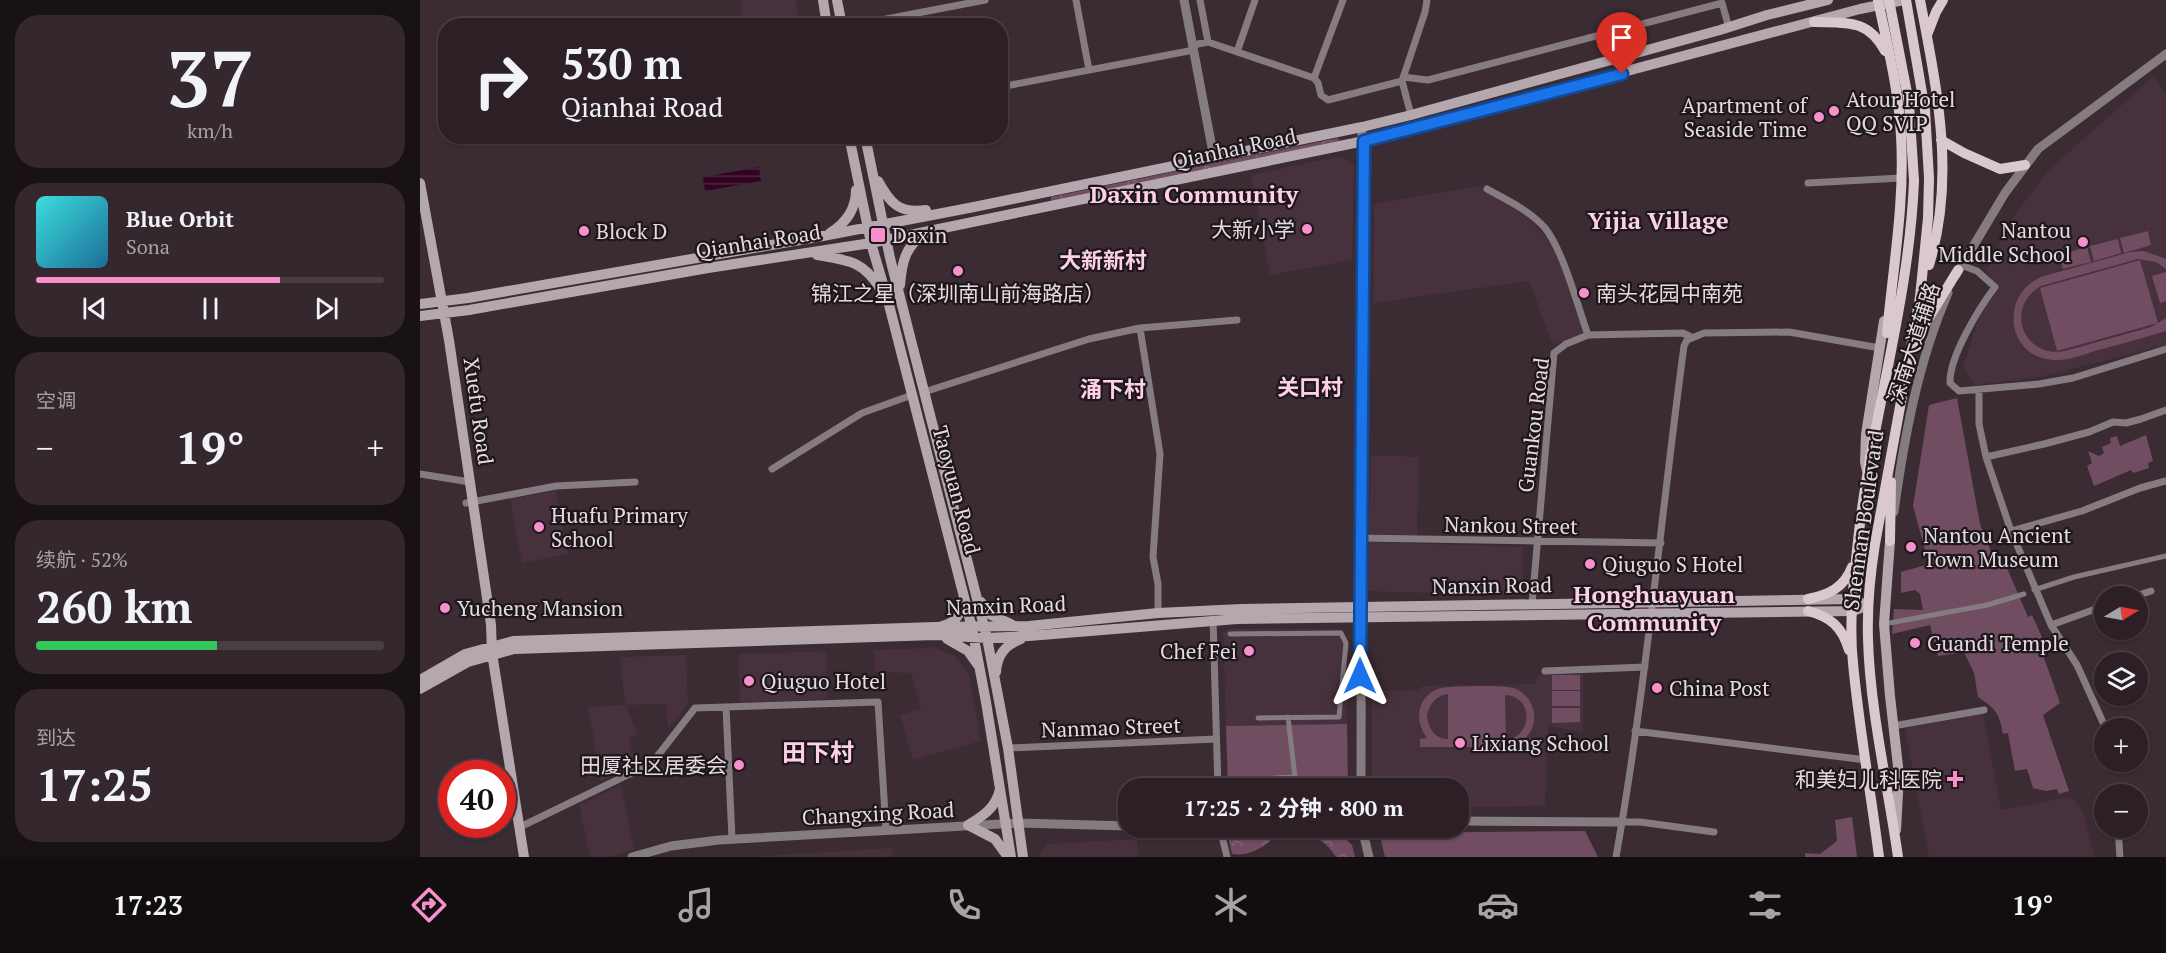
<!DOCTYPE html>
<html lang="zh">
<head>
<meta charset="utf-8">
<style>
  body { margin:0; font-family:"PT Serif","Noto Sans SC",serif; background:#34282e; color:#f1f3f6; height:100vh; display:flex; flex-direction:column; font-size:22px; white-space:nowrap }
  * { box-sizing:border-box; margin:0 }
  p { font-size:20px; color:#a6a3a7 }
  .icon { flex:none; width:33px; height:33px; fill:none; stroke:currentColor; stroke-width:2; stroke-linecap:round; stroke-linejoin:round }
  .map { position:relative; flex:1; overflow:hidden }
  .side { display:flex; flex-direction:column; gap:15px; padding:15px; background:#181215; width:420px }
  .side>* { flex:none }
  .hud { position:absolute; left:18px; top:18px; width:570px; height:126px; border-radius:24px; box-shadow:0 2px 4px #0004,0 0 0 2px #483e43; background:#2c2026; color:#f1f3f6; overflow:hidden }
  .needle { width:39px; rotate:80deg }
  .tools { position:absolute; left:1674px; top:586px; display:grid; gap:12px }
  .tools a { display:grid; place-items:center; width:54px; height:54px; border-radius:50%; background:#2c2026; box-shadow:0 2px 4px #0004,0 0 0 2px #483e43; font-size:30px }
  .speed { position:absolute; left:18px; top:760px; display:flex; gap:12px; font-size:30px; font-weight:700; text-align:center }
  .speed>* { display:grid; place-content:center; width:78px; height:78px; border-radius:50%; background:#2c2026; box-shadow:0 2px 4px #0004,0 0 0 2px #483e43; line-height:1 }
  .speed .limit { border:9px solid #d22; background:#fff; color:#111 }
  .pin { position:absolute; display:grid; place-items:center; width:51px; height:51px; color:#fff; margin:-62px -26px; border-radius:50% 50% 50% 0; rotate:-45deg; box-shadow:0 0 6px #0007 }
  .pin .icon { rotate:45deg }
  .me { position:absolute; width:66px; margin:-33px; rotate:0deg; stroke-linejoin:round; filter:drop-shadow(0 0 4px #0008) }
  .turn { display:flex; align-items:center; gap:21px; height:126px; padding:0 24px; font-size:27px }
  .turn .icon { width:78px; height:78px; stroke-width:2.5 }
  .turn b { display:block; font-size:42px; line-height:51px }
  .big { font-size:45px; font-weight:700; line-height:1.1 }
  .side .tile { flex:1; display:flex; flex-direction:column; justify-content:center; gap:9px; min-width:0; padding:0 21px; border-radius:24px; background:#34282e }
  .side .dial { align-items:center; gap:0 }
  .dial b { font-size:78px; line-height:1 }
  .song { display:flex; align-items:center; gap:18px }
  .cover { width:72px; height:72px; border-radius:9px; background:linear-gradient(135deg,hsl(180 70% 55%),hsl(200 70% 35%)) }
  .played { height:6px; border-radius:3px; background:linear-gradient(90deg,#f890cc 70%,#483e43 70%) }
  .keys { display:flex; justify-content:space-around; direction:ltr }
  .heat { display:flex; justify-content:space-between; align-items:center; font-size:33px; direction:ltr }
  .charge { height:9px; border-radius:4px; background:linear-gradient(90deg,#34c759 52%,#483e43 0) }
  .trip { position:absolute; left:698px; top:778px; width:351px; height:60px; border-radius:24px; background:#2c2026; box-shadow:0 2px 4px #0004,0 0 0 2px #483e43; font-weight:700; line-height:60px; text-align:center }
  .dock { display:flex; height:96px; justify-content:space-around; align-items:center; background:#120d0f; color:#a6a3a7 }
  .dock .icon { width:42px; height:42px }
  .dock .active { color:#f890cc }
  .dock b { font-size:27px; color:#f1f3f6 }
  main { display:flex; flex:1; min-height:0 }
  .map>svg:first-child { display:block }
  .built { fill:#47313d }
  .forest { fill:url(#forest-crowns) }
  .park { fill:#714d61; fill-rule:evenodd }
  .water { fill:url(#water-rules) }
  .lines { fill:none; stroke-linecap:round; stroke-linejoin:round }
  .pedestrian { stroke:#857c81; stroke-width:5 }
  .minor { stroke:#857c81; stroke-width:7 }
  .tertiary { stroke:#857c81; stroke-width:9 }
  .secondary { stroke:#b5a7ae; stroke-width:10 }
  .primary { stroke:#dac8d1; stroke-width:10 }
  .primary-bridge { stroke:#dac8d1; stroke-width:10 }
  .route-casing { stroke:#114b97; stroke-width:15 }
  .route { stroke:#1a73e8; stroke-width:10 }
  .poi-dot { fill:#f890cc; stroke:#1d161a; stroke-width:2 }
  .labels { text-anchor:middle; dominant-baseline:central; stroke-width:4.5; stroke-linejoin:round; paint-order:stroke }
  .poi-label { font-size:21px; fill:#e4dadf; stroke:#1d161a; text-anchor:start }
  .street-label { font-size:21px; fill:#e4dadf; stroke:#1d161a }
  .neighbourhood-label { font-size:22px; font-weight:bold; fill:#fed0e8; stroke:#1d161a }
  .quarter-label { font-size:24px; font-weight:bold; fill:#fed0e8; stroke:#1d161a }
</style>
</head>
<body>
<main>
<section class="side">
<div class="tile dial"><b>37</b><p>km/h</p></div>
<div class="tile">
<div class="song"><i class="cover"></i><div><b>Blue Orbit</b><p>Sona</p></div></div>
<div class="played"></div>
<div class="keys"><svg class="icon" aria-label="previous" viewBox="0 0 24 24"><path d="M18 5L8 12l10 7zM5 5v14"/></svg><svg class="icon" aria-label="pause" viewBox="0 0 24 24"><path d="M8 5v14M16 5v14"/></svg><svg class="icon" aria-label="next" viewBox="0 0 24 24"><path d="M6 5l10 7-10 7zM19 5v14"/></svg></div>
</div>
<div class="tile"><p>空调</p>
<div class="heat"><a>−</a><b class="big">19°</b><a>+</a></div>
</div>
<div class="tile"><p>续航 · 52%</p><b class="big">260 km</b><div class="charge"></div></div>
<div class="tile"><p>到达</p><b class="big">17:25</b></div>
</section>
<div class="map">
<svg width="1746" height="857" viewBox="0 0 1746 857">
  <defs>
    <pattern id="forest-crowns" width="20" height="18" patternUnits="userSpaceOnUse" patternTransform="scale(1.5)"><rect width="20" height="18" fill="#714d61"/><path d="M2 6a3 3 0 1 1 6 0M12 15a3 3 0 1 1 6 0" fill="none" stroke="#856677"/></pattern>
    <pattern id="water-rules" width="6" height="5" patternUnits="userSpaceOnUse" patternTransform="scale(1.5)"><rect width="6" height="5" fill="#320322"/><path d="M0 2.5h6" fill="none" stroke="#502742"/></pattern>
  </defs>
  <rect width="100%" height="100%" fill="#3b2b33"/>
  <!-- built -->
  <path class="built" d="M320,0H375L380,25H324Z
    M1733,77L1746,93V345L1620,377L1555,385L1543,367L1559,316L1578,288L1566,270L1595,214L1629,170Z
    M921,156L934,164L932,260L850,275L831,175Z
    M1059,186L1113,213L1110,219L1134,246L1165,333L1133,345L1109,281L953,303L954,204Z
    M951,455L999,457L997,535L949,534Z
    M136,491L148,554L102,563L90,499Z
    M949,542L1103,547L1102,596L947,591Z
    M808,629H920L927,639V724L806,726L803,632Z
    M515,648L535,656L549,674L561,741L493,760L480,715L501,709L491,673L455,672L454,650Z
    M406,651L407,699L320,703L318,654Z
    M266,655L268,704L248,729L246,704L206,705L218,735L209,738L216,764L181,781L168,707L205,705L200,657Z
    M1163,674V732L1128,726L1125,806L1038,807V789H952V696L957,691L997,690L1003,686L1116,684L1117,675Z
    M1563,714L1581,810L1643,798L1652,799L1658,804L1664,815L1675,857H1509L1485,728Z
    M201,785L214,849L191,857H170L159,805Z
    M717,839L718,857H618L627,844Z
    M472,848L473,857H327Z"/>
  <!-- forest -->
  <path class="forest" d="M918,138L919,141L631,201V197Z
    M919,832L932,845L935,857H916C903,837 895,837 874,833Z
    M858,833C847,846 830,857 812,854L808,836L811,834Z"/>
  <!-- park -->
  <path class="park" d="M1728,231L1731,245L1704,253L1700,238Z
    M1698,239L1701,253L1674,261L1670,246Z
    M1667,247L1671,262L1643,269L1639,255Z
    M1724,251L1746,259V269L1736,262L1718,259L1621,286C1584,307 1603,359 1645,351L1731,327L1746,318V331C1722,338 1698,345 1675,351C1662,355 1648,361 1634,360C1585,358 1579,292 1624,276L1710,252Z
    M1720,260L1738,323L1637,351L1620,288Z
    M1746,272V301L1740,303L1732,276Z
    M1537,398L1560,524L1576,564L1584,561L1608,617L1612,615L1625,644L1622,652L1640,703L1623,715L1649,791L1639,794L1637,789L1626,791L1613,788L1607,769L1595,771L1588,733L1583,734C1579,713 1576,709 1558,697L1554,673L1544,652L1518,656L1510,625L1472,634L1474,609L1503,610L1500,594L1495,590L1481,593V572L1509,564L1493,506L1509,405Z
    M1726,435L1733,461L1728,463L1729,468L1713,473L1711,470L1674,486L1667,466L1672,463L1668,451L1679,456L1684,453L1682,447L1691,443L1690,438L1697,436L1700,446Z
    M1132,675H1160V690H1132Z
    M1021,688C1035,686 1081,685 1093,688C1104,691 1112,701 1114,713C1115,723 1112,731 1105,739H1115L1114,747H1000V739L1007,738C993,720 998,694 1021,688ZM1028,694V739H1027C1014,738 1008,728 1007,715C1010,704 1015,696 1028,694ZM1085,695C1113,696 1114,736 1086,740Z
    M1132,691H1160V706H1132Z
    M1132,708H1160V722L1132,723Z
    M927,724L928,789H808L806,726Z
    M1432,817L1437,857H1385V853L1400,854L1417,841L1415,820Z
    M1165,831L1178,857H965L961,840L969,833Z"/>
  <!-- water -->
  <path class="water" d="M339,167L341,181L285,191L283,177Z"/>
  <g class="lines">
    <!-- pedestrian -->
    <path class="pedestrian" d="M1614,590L1654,577L1746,556
      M1464,624L1567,605L1604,594
      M810,634L921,633L926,643L919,717L838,718
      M854,789V778L875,777L868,717"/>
    <!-- minor -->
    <path class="minor" d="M656,0L669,70
      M780,0L788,42
      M430,26L565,0
      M773,45L788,42L894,78L898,83L901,95L908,100L982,81
      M817,52L835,0
      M983,77L1008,80L1302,3L1309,28
      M894,78L923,0
      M580,87L774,50
      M991,115L982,81L1005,12L1007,0
      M1388,183L1481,178
      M1067,189C1087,200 1109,210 1125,228C1143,250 1158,307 1168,335
      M1541,265L1557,271L1575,287C1559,308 1529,357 1530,383L1539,391L1619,384L1653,378L1746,349
      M720,328L740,454L733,557L738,584V613
      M1559,390V424L1566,457L1591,531L1631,625L1657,665L1686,729
      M504,392L669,339L720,328L817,320
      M1566,457L1624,444L1669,432L1693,422L1706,423L1721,419L1746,410
      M352,469L442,413L492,395
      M0,474L50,482
      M46,503L136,486L215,482
      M1591,531L1662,511L1720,488L1746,481
      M941,538L1241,543
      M1713,597L1731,591
      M1112,604L1134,353L1146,344L1168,335L1263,333L1271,337
      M793,620L798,789
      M1631,625L1684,606
      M1125,671L1225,667
      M306,707L312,839
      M1473,726L1564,710
      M1215,731L1446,760
      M588,748L796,739
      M1202,822H1220L1294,832
      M100,827L232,763L275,708L458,702L466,830
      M800,828L807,857
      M1698,828L1700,857
      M1196,857C1226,688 1241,516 1264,346L1267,340L1284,333L1369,332L1460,348"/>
    <!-- tertiary -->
    <path class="tertiary" d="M764,0L794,158
      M1536,275L1585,193L1618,149L1746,54
      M1474,512C1484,438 1498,362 1528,293
      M941,789L942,127
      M1038,821L1202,822
      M942,828L949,857
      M212,857L251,846L299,840L599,823L708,826"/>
    <!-- secondary -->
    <path class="secondary" d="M403,0L407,26
      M417,0L422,26
      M429,136L451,243L468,301L552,628L566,702L591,857
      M445,136L470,258L567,638L588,748L603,857
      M458,181C470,203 479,214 506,210
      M0,183L29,340L71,625L72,653L104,857
      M410,233C426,223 436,209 436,190
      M397,255C428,260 444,261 461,290
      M480,285C482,262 485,247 504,234
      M0,304L48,298L403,236L554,207L942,127L991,115L1300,30L1347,15L1408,0
      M0,316L49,310L288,268L451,243L944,141L1440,9L1484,0
      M1447,471L1445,462L1446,434L1464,321
      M1470,541L1464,624L1470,696L1479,775L1476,830
      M561,602L571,615L591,624
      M522,626C535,623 541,615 543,601
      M527,639L548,651L558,665
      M576,672C577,655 585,645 601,639
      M0,680L45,654L93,641L515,627L609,626L738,613L821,609L1433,599L1440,602
      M0,689L48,662L94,649L515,635L567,638L609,636L817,619L1433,611L1448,605
      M548,825C563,816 576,808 580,789
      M548,825L575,839L588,857"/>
    <!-- primary -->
    <path class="primary" d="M1458,0C1467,45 1479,90 1481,136C1485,202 1473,267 1467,333
      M1500,0C1517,89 1536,177 1509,265
      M1394,22C1427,23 1448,19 1465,51
      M1507,35L1516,12L1523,0
      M1521,140L1544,153L1580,169L1605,165
      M1494,342L1538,270
      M1470,541L1471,482
      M1388,599C1408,595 1424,588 1432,567
      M1388,611C1411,617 1422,627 1429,650
      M1459,857C1451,793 1439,728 1433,663C1429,626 1433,587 1437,550C1449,426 1489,306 1494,181
      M1478,857C1468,786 1450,711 1448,639C1447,607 1450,575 1455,544L1500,297L1508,218L1509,178L1505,110L1486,0"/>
    <!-- primary-bridge -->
    <path class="primary-bridge" d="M1469,0L1489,103L1494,181"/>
  </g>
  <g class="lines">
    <defs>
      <path id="route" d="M940,676L944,141L1202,74"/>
    </defs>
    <!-- route casing -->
    <use href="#route" class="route-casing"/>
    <!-- route -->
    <use href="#route" class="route"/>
  </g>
  <!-- markers -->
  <g class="poi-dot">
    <circle cx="1414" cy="111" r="6"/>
    <circle cx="1399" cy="117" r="6"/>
    <circle cx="887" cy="229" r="6"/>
    <circle cx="164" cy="231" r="6"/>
    <rect x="450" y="227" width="16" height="16" rx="3"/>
    <circle cx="1663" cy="242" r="6"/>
    <circle cx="538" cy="271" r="6"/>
    <circle cx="1164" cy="293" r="6"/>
    <circle cx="119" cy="527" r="6"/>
    <circle cx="1491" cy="547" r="6"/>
    <circle cx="1170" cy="564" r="6"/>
    <circle cx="25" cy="608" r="6"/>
    <circle cx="1495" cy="643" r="6"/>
    <circle cx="829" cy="651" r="6"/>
    <circle cx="329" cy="681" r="6"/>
    <circle cx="1237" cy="688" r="6"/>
    <circle cx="1040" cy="743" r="6"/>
    <circle cx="319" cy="765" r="6"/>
    <path d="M1532 770h6v6h6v6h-6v6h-6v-6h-6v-6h6z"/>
  </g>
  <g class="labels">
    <!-- poi labels -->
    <g class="poi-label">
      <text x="1426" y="99">Atour Hotel<tspan x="1426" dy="24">QQ SVIP</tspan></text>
      <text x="1387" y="105" text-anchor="end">Apartment of<tspan x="1387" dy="24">Seaside Time</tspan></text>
      <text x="875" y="229" text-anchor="end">大新小学</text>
      <text x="1651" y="230" text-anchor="end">Nantou<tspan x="1651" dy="24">Middle School</tspan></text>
      <text x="176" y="231">Block D</text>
      <text x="472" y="235">Daxin</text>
      <text x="538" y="293" text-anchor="middle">锦江之星（深圳南山前海路店）</text>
      <text x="1176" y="293">南头花园中南苑</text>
      <text x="131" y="515">Huafu Primary<tspan x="131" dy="24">School</tspan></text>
      <text x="1503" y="535">Nantou Ancient<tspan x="1503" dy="24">Town Museum</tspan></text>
      <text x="1182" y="564">Qiuguo S Hotel</text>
      <text x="37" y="608">Yucheng Mansion</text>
      <text x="1507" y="643">Guandi Temple</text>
      <text x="817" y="651" text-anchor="end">Chef Fei</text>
      <text x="341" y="681">Qiuguo Hotel</text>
      <text x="1249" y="688">China Post</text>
      <text x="1052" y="743">Lixiang School</text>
      <text x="307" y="765" text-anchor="end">田厦社区居委会</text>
      <text x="1522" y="779" text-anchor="end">和美妇儿科医院</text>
    </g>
    <!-- street labels -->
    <g class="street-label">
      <text transform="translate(814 148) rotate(-12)">Qianhai Road</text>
      <text transform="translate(338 241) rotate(-9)">Qianhai Road</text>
      <text transform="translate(1493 343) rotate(-72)">深南大道辅路</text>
      <text transform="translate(59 411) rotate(82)">Xuefu Road</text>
      <text transform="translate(1113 425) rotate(-83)">Guankou Road</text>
      <text transform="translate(537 490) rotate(75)">Taoyuan Road</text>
      <text transform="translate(1443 520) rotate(-82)">Shennan Boulevard</text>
      <text transform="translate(1091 525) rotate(1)">Nankou Street</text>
      <text transform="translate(1072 585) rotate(-1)">Nanxin Road</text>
      <text transform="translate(586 605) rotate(-2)">Nanxin Road</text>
      <text transform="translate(691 727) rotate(-2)">Nanmao Street</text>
      <text transform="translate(458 813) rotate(-3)">Changxing Road</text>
    </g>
    <!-- neighbourhood labels -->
    <g class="neighbourhood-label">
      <text x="683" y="259">大新新村</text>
      <text x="890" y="386">关口村</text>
      <text x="693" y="388">涌下村</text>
    </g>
    <!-- quarter labels -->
    <g class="quarter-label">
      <text x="774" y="194">Daxin Community</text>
      <text x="1238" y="220">Yijia Village</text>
      <text x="1234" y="594">Honghuayuan<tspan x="1234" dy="28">Community</tspan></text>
      <text x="398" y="752">田下村</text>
    </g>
  </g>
</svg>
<div class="tools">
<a><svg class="needle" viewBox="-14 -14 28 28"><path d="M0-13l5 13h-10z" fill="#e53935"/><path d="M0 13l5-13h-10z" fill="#a6a3a7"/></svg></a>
<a><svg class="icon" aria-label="layers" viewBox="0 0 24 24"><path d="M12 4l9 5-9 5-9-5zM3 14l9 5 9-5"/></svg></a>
<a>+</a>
<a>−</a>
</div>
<div class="speed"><div class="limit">40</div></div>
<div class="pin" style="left:1202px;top:74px;background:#d93025"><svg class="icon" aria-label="arrive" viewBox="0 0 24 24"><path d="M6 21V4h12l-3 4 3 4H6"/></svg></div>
<svg class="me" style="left:940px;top:676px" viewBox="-20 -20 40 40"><path d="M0-17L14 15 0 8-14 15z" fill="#1a73e8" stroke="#fff" stroke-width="4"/></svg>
<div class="trip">17:25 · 2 分钟 · 800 m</div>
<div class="hud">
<div class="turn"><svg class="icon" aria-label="right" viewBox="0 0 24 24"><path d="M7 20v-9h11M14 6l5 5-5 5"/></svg><div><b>530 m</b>Qianhai Road</div></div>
</div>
</div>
</main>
<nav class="dock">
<b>17:23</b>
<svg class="icon active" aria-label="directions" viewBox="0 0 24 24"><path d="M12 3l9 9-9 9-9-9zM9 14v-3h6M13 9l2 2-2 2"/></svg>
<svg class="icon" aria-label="music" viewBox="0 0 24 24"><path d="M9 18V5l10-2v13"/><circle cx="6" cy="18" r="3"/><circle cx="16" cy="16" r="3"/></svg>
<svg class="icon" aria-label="phone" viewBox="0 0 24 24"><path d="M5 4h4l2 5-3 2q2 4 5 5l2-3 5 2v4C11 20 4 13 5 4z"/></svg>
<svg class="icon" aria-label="climate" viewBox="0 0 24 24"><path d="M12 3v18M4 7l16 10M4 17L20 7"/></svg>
<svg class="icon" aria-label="car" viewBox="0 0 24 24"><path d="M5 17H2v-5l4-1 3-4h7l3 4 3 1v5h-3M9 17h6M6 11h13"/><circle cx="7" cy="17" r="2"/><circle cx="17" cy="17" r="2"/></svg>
<svg class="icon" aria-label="filters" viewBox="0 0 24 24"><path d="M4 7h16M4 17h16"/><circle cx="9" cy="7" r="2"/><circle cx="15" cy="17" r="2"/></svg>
<b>19°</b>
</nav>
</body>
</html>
